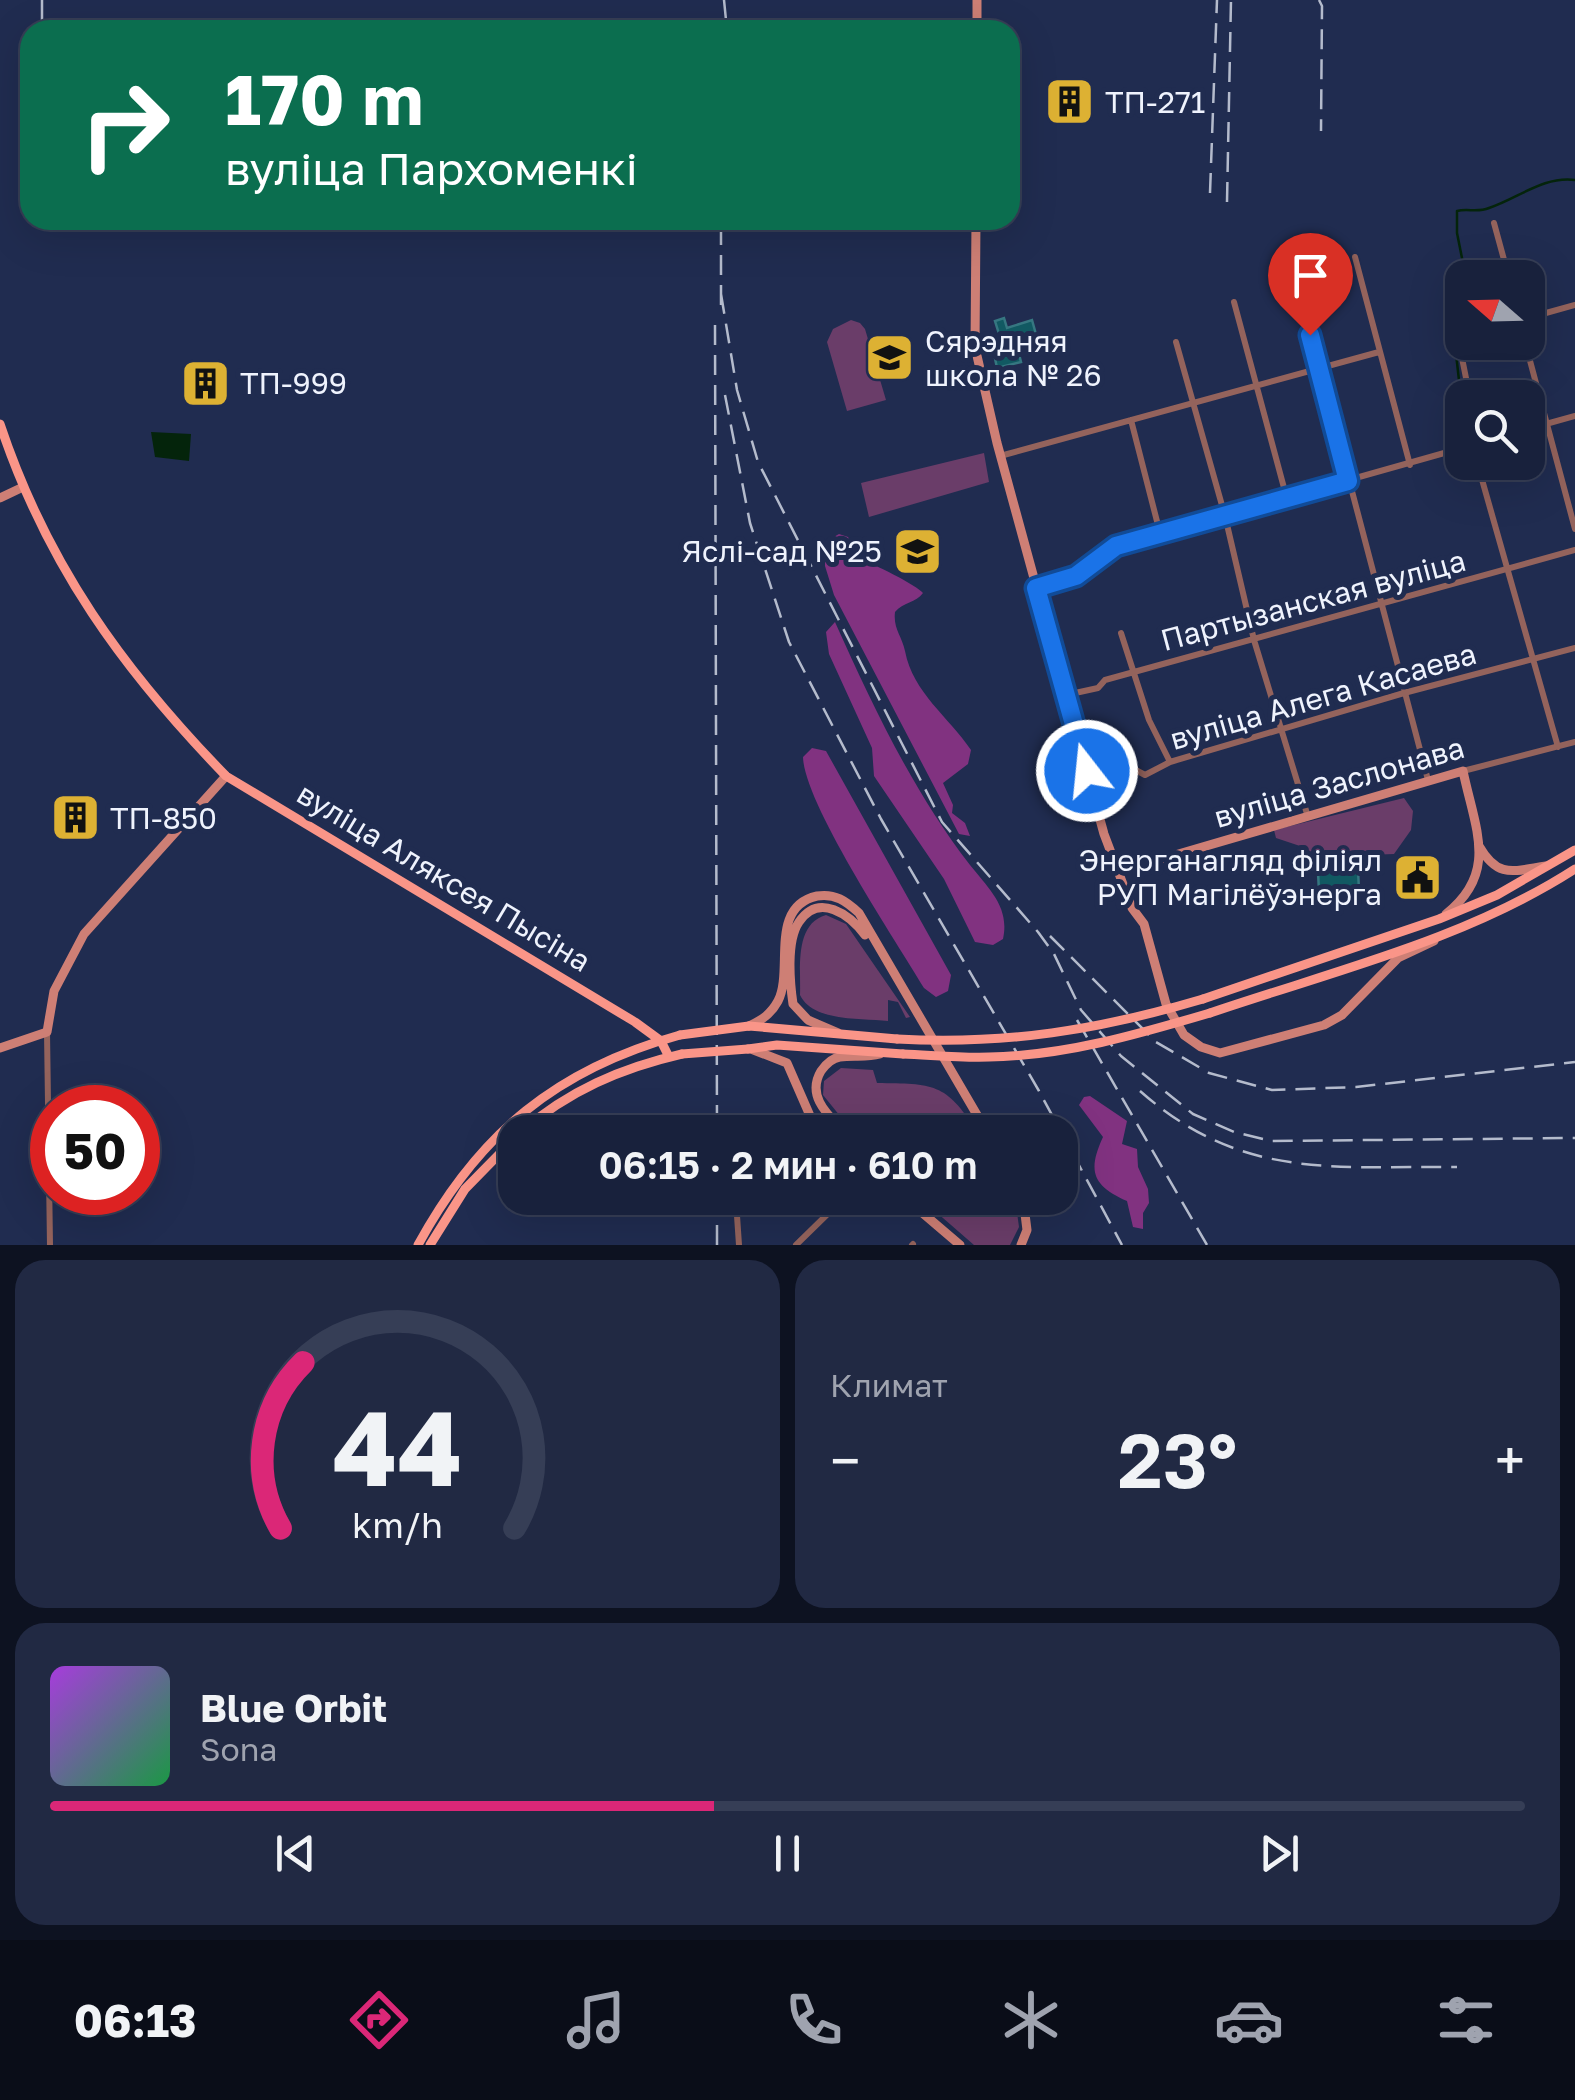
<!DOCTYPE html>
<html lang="ru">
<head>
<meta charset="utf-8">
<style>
  body { margin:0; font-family:"Golos Text",sans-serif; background:#212943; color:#f1f3f6; height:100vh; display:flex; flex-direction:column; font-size:38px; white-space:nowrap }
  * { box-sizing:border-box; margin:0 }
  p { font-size:32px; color:#9fa3af }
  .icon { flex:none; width:55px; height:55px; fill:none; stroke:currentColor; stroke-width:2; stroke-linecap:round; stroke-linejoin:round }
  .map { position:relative; height:1245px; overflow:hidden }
  .drawer { display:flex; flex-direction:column; gap:15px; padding:15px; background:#0d1221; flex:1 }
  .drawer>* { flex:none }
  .hud { position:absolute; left:20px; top:20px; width:1000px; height:210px; border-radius:30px; box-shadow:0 10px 40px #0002,0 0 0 2px #363e56; background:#0b6e4f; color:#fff; overflow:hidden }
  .needle { width:65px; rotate:290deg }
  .fabs { position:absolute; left:1445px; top:260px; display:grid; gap:20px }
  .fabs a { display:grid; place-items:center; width:100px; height:100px; border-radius:20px; background:#18213c; box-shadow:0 10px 40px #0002,0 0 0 2px #363e56; font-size:50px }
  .speed { position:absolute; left:30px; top:1085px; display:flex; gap:20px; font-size:50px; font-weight:700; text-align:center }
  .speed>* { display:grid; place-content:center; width:130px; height:130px; border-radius:50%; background:#18213c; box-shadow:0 10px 40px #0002,0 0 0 2px #363e56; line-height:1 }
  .speed .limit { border:15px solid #d22; background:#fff; color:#111 }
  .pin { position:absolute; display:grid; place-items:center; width:85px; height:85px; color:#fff; margin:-102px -42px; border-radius:50% 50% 50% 0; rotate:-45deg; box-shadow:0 0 10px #0007 }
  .pin .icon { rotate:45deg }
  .me { position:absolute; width:110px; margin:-55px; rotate:344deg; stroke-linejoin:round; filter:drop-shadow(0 0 8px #0008) }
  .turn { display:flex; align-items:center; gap:35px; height:210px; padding:0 40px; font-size:45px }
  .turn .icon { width:130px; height:130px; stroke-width:2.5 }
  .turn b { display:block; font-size:70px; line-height:85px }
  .big { font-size:75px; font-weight:600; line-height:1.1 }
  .drawer .widget { flex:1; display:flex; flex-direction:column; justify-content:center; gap:15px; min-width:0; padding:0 35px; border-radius:30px; background:#212943 }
  .drawer .dial { align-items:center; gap:0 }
  .dial svg { height:260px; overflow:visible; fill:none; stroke:#363e56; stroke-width:7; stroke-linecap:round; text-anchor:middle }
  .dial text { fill:#f1f3f6; stroke:none }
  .song { display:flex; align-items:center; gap:30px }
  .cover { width:120px; height:120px; border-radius:15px; background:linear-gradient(135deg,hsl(280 70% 55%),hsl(140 70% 35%)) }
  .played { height:10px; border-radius:5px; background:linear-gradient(90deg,#db2777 45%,#363e56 45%) }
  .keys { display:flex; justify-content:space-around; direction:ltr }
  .heat { display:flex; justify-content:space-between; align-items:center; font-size:55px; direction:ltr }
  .drawer .tiles { flex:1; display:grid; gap:15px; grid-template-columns:1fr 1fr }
  .widget:last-child { grid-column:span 2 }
  .trip { position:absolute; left:498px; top:1115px; width:580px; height:100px; border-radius:30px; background:#18213c; box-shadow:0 10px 40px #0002,0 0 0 2px #363e56; font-weight:600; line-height:100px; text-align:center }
  .tabs { display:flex; height:160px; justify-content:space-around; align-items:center; background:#0a0d18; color:#9fa3af }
  .tabs .icon { width:70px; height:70px }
  .tabs .active { color:#db2777 }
  .tabs b { font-size:45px; color:#f1f3f6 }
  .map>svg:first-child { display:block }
  .green { fill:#6a3d69 }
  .forest { fill:#813280 }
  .water { fill:#04240b }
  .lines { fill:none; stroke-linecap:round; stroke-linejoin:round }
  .stream { stroke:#04240b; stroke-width:2.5 }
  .building { fill:#115962; stroke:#367781; stroke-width:2.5 }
  .minor { stroke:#94635c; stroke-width:6 }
  .secondary { stroke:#ce7f75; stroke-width:9 }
  .primary { stroke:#fa9588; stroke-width:9 }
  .rail { stroke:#b4bbcc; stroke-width:2.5; stroke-dasharray:20 10; stroke-linecap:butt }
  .primary-bridge { stroke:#fa9588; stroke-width:9 }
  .route-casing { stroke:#114b97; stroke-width:25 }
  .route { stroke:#1a73e8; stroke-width:18 }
  .labels { text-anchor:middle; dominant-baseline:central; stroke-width:10; stroke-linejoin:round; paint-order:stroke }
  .poi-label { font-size:30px; fill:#eff3fd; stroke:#202c50; text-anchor:start }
  .street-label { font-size:30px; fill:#eff3fd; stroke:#202c50 }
</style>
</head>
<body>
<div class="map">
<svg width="1575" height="1245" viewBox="0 0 1575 1245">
  <rect width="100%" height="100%" fill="#202c50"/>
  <!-- green -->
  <path class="green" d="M851,320L860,323L865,329L886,400L847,411L827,342L833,329Z
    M984,453L989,482L869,517L861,483Z
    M1404,798L1413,811L1411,830L1394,854L1317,857L1306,848L1276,838L1274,830Z
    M826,915L846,924L910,1017L906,1018L898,1002L888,1000V1021C861,1018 813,1022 800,995C801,969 794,924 826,915Z
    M841,1068L873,1070L877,1083C933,1084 946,1082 977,1132H853L823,1095L824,1081Z
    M920,1198H1015L1019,1227L1010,1245H974Z"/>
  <!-- forest -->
  <path class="forest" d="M839,534L848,537L861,560C871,562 918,586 923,593C916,603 903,602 895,612C893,629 902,636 905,651C913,693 949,717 971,750L968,764L943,783L953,805L952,813L965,823L970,836L959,834L834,595L825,566V542Z
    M835,622C873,707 913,791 970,865C989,889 1010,907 1003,939L993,945L975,942L944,879L874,776L872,748L829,654L826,632Z
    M812,748L826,751L951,975L948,991L936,997L924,988C896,941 804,803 803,757Z
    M1090,1096L1127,1121L1122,1144L1137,1149L1138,1167L1148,1189L1149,1203L1143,1213V1229L1133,1227L1127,1201C1091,1185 1088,1170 1103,1137L1079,1105L1084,1097Z"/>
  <!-- water -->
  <path class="water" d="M151,432L191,434L189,461L155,457Z"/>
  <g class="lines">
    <!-- stream -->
    <path class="stream" d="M1461,398L1454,336L1464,268L1457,233V211C1468,208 1477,213 1489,208C1519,198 1543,176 1575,180"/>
  </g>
  <!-- building -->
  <path class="building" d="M1004,318L1007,328L1032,320L1037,338L1016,342L1021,362L997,368L992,344L999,334L995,321Z
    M1424,861V865L1437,864L1438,886L1397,888L1396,867Z
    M1358,870L1359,890L1319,892L1318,872Z"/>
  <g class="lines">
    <!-- minor -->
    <path class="minor" d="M1494,223L1509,278
      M1355,257L1410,465
      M1293,267L1428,780
      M1234,302L1287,499
      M1528,318L1575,305
      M1462,337L1458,338L1470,398
      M1176,342L1225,516L1254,640L1308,817
      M1525,342L1575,529
      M1131,420L1160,533
      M1528,429L1575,416
      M1000,456L1379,352
      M1477,462L1558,747
      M1036,588L1077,576L1101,553L1128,542L1462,448
      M1121,633L1149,720L1170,762
      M1066,695L1098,688L1105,680L1575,550
      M1087,771L1123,763L1145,775L1170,762L1404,693L1575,648
      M1463,771L1575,742
      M47,1032L50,1245
      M739,1245L736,1201L739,1198
      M796,1245L844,1198
      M912,1245L913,1244"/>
    <!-- secondary -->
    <path class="secondary" d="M977,0V30
      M976,220L975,347L997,443L1104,834L1132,908L1144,924L1166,1004L1184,1035L1201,1047L1220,1053L1324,1025L1342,1015L1398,958L1434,941
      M0,498L21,488
      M1479,846C1498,879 1513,871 1546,866
      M1117,866L1134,867L1463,771C1475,829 1499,872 1446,914
      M749,1026C762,1020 771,1014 778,1001C794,970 768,907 817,896C835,893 846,901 859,913L987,1132
      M838,1033L808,1020L793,1004C790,983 786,941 799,922C819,892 850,915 865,935
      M0,1048L47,1032L54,991L84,934L226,776
      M751,1049L787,1063L811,1118L825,1132
      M844,1132C828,1115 806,1096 821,1071C826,1064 832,1058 840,1057C854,1055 866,1058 880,1054
      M905,1198L960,1245
      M1021,1245L1027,1230L1023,1198"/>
    <!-- primary -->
    <path class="primary" d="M0,424C47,565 123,670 226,776L635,1022L661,1041L669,1057
      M1203,999L1439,919L1497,895L1575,850
      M1210,1013C1333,971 1465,940 1575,869
      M749,1026L897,1039
      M748,1049L777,1045L903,1054
      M521,1132C568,1091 621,1068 682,1054
      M418,1245C479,1133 557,1069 680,1035
      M430,1245L465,1189L515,1138"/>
    <!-- rail -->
    <path class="rail" d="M42,0V30
      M724,0L727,30
      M1319,0L1322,6L1321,131
      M1210,193L1217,0
      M1227,202L1231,0
      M42,220V227
      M721,294L737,390L758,462L942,822L1038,932L1054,954L1081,1010L1121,1056L1193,1114L1234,1132L1271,1141L1575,1138
      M721,305V220
      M715,325L717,1132
      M725,395L750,523L789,642L881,819L1039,1091L1122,1245
      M1050,936L1156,1042L1209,1073L1272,1090L1356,1087L1575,1062
      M1077,1020L1207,1245
      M1140,1091C1241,1180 1331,1166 1457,1167
      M717,1245V1198"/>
    <!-- primary-bridge -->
    <path class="primary-bridge" d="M680,1035L749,1026
      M897,1039C1007,1045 1098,1030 1203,999
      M682,1054L748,1049
      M903,1054C931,1055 960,1058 989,1057C1064,1056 1139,1034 1210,1013"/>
  </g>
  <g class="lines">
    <defs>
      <path id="route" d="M1087,771L1036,588L1076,576L1116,546L1348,481L1310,335"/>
    </defs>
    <!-- route casing -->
    <use href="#route" class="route-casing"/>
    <!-- route -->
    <use href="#route" class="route"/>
  </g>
  <!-- icons -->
  <defs>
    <symbol id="building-square" viewBox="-11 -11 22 22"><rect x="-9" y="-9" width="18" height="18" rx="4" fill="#ddb133" stroke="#202c50"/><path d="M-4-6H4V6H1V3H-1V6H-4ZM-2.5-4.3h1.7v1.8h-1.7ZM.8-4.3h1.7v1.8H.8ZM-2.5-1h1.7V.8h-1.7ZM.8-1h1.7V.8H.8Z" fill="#111"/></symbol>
    <symbol id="school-square" viewBox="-11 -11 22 22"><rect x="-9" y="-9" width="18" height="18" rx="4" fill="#ddb133" stroke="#202c50"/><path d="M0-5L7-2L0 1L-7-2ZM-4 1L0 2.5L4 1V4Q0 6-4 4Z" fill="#111"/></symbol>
    <symbol id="civic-square" viewBox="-11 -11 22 22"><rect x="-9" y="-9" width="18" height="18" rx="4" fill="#ddb133" stroke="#202c50"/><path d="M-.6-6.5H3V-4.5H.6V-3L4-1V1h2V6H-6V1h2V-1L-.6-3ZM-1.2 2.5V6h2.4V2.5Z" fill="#111"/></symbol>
  </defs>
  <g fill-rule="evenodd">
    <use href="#building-square" x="1042" y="74" width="55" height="55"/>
    <use href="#school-square" x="862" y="330" width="55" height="55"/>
    <use href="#building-square" x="178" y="356" width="55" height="55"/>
    <use href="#school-square" x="890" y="524" width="55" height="55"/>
    <use href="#building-square" x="48" y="790" width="55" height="55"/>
    <use href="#civic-square" x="1390" y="850" width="55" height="55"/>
  </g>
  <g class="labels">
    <!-- poi labels -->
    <g class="poi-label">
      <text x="1105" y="102">ТП-271</text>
      <text x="925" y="341">Сярэдняя<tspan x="925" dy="34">школа № 26</tspan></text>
      <text x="240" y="383">ТП-999</text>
      <text x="882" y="551" text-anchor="end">Яслі-сад №25</text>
      <text x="110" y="818">ТП-850</text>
      <text x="1382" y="860" text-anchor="end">Энерганагляд філіял<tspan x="1382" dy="34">РУП Магілёўэнерга</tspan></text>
    </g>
    <!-- street labels -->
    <g class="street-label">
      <text transform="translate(1313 600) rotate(-15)">Партызанская вуліца</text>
      <text transform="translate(1323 696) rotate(-16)">вуліца Алега Касаева</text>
      <text transform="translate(1339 782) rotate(-16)">вуліца Заслонава</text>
      <text transform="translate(444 877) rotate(31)">вуліца Аляксея Пысіна</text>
    </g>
  </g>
</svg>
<div class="fabs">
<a><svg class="needle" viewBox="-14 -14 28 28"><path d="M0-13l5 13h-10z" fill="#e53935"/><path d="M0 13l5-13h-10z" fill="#9fa3af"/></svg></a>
<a><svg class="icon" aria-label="search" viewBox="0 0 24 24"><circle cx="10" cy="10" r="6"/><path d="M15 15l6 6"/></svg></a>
</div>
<div class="speed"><div class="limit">50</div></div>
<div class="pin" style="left:1310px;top:335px;background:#d93025"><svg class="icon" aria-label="arrive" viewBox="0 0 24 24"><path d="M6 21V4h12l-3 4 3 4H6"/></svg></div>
<svg class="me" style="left:1087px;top:771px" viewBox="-20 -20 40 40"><circle r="17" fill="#1a73e8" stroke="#fff" stroke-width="3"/><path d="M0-11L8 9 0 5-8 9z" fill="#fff"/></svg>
<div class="trip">06:15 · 2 мин · 610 m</div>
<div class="hud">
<div class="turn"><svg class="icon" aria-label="right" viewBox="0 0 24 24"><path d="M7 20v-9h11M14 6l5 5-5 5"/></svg><div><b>170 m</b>вуліца Пархоменкі</div></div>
</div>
</div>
<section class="drawer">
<div class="tiles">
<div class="widget dial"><svg viewBox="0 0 100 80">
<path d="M14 69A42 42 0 1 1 86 69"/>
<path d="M14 69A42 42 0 0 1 21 18" stroke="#db2777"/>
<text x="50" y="56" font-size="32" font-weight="700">44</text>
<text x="50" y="72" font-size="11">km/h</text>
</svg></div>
<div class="widget"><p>Климат</p>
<div class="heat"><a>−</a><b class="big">23°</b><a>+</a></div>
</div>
<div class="widget">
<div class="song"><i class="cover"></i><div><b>Blue Orbit</b><p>Sona</p></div></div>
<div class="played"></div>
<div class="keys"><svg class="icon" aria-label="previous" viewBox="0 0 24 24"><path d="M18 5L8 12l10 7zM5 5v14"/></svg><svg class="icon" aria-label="pause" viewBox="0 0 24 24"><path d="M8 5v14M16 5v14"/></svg><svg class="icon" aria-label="next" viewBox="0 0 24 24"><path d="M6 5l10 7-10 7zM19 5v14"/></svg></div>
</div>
</div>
</section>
<nav class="tabs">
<b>06:13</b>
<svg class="icon active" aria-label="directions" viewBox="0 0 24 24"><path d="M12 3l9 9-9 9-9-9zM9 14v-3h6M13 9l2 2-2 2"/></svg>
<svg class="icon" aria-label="music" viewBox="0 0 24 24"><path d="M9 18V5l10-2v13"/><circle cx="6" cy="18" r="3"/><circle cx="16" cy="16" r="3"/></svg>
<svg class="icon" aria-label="phone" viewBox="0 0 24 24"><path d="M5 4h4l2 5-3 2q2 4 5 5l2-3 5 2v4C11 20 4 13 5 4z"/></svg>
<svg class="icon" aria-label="climate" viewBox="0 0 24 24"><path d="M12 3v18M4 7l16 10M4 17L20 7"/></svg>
<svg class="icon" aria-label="car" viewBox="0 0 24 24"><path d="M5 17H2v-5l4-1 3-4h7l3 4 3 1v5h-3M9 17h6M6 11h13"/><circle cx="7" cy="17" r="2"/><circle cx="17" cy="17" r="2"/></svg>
<svg class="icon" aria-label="filters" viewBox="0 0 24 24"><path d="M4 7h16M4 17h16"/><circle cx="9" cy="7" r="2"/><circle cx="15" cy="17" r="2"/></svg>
</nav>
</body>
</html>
